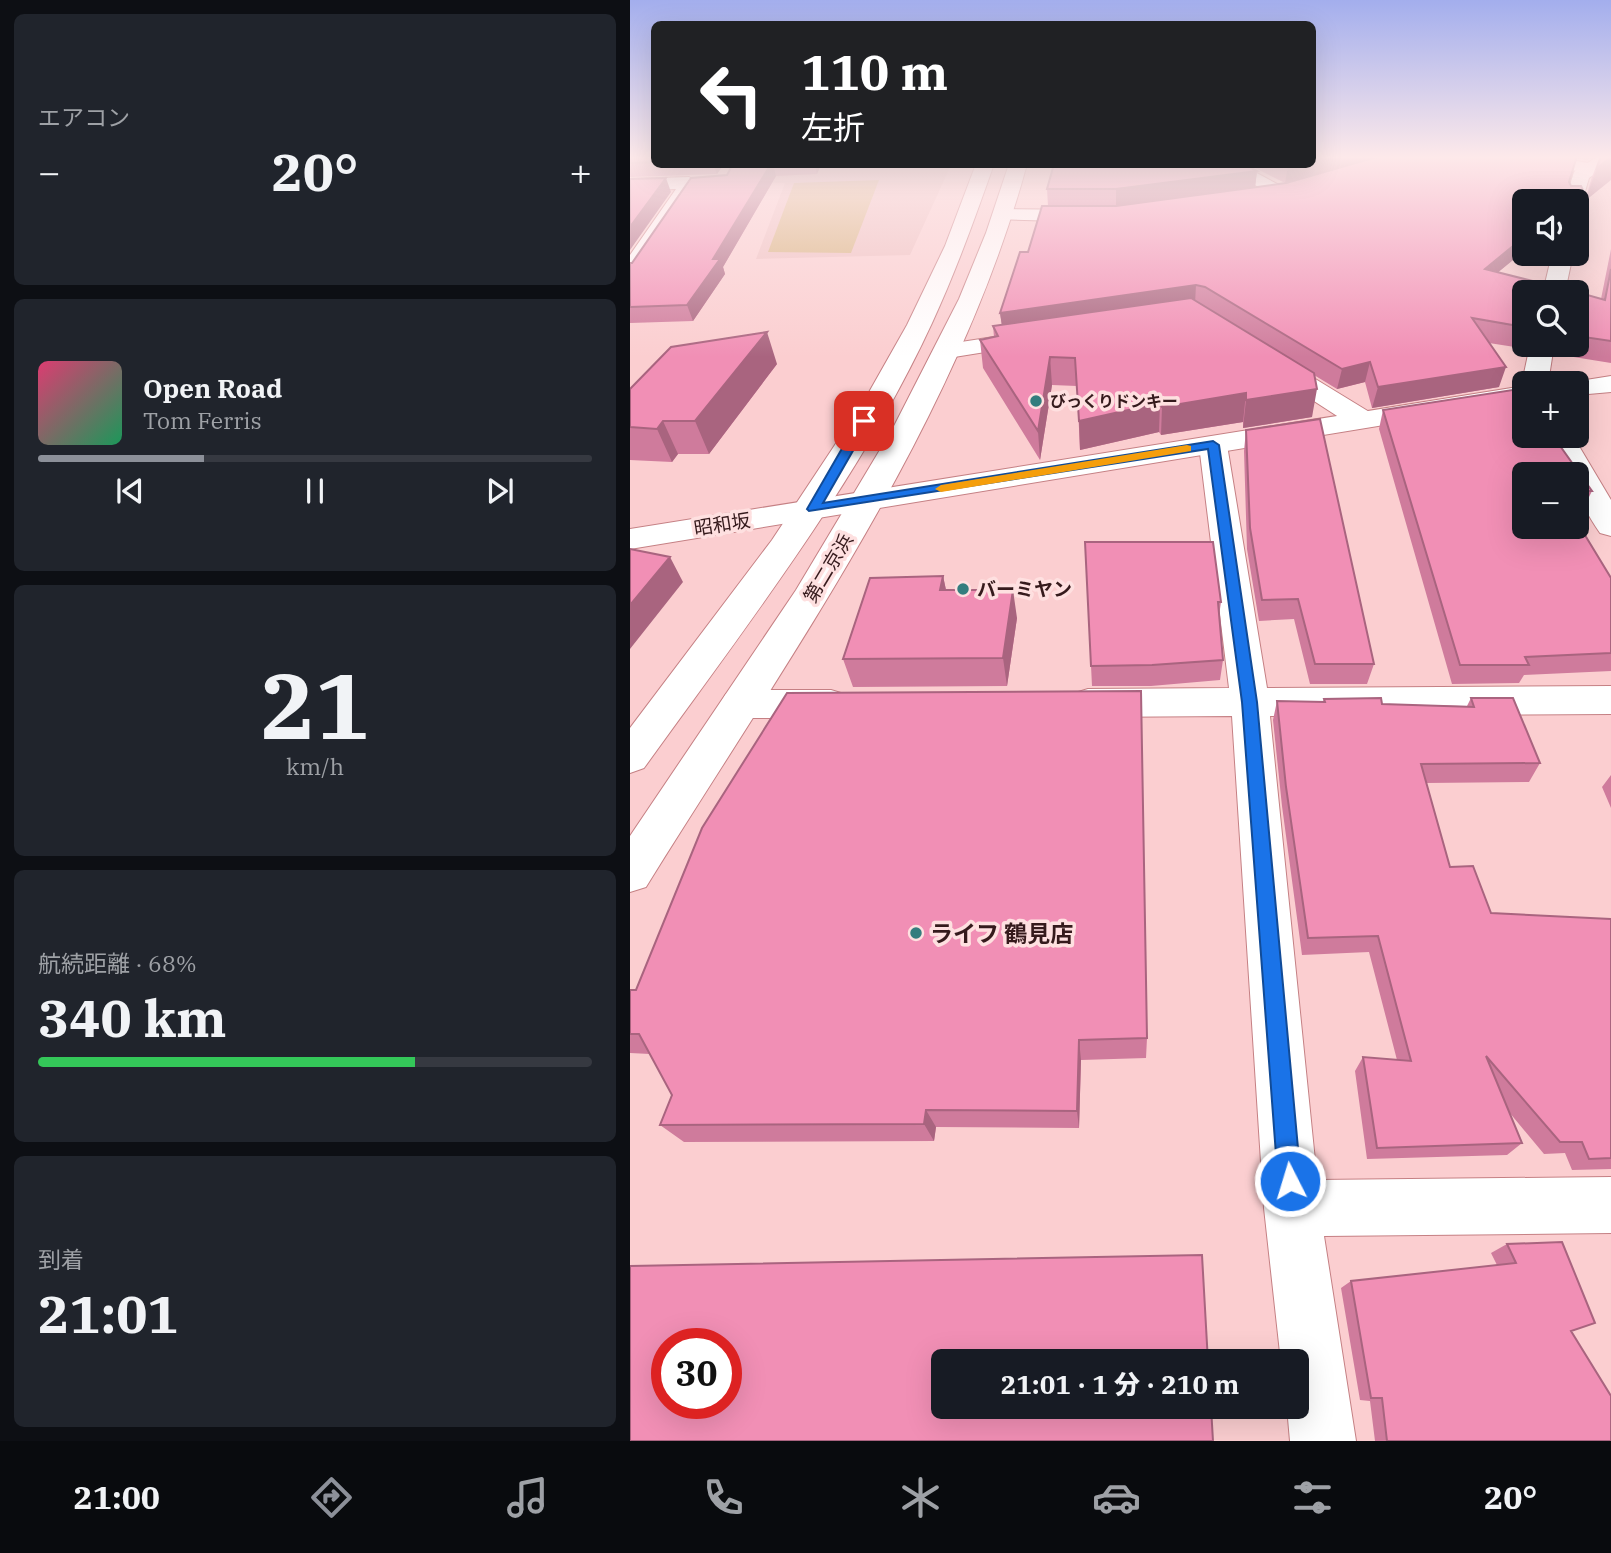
<!DOCTYPE html>
<html lang="ja">
<head>
<meta charset="utf-8">
<style>
  body { margin:0; font-family:"IBM Plex Serif","Noto Sans JP",serif; background:#20242c; color:#f1f3f6; height:100vh; display:flex; flex-direction:column; font-size:26px; white-space:nowrap }
  * { box-sizing:border-box; margin:0 }
  p { font-size:23px; color:#9ea1a6 }
  .icon { flex:none; width:38px; height:38px; fill:none; stroke:currentColor; stroke-width:2; stroke-linecap:round; stroke-linejoin:round }
  .map { position:relative; flex:1; overflow:hidden }
  .details { display:flex; flex-direction:column; gap:14px; padding:14px; background:#0d0f14; width:630px }
  .details>* { flex:none }
  .guide { position:absolute; left:21px; top:21px; width:665px; height:147px; border-radius:10px; box-shadow:0 7px 28px #0002; background:#202124; color:#fff; overflow:hidden }
  .controls { position:absolute; left:882px; top:189px; display:grid; gap:14px }
  .controls a { display:grid; place-items:center; width:77px; height:77px; border-radius:10px; background:#171b24; box-shadow:0 7px 28px #0002; font-size:35px }
  .speed { position:absolute; left:21px; top:1328px; display:flex; gap:14px; font-size:35px; font-weight:700; text-align:center }
  .speed>* { display:grid; place-content:center; width:91px; height:91px; border-radius:50%; background:#171b24; box-shadow:0 7px 28px #0002; line-height:1 }
  .speed .limit { border:10px solid #d22; background:#fff; color:#111 }
  .pin { position:absolute; display:grid; place-items:center; width:60px; height:60px; color:#fff; margin:-30px; border-radius:14px; box-shadow:0 4px 10px #0006 }
  .me { position:absolute; width:77px; margin:-38px; rotate:355deg; stroke-linejoin:round; filter:drop-shadow(0 0 5px #0008) }
  .turn { display:flex; align-items:center; gap:24px; height:147px; padding:0 35px; font-size:32px }
  .turn .icon { width:91px; height:91px; stroke-width:2.5 }
  .turn b { display:block; font-size:49px; line-height:60px }
  .big { font-size:52px; font-weight:800; line-height:1.1 }
  .details .tile { flex:1; display:flex; flex-direction:column; justify-content:center; gap:10px; min-width:0; padding:0 24px; border-radius:10px; background:#20242c }
  .details .dial { align-items:center; gap:0 }
  .dial b { font-size:91px; line-height:1 }
  .song { display:flex; align-items:center; gap:21px }
  .cover { width:84px; height:84px; border-radius:10px; background:linear-gradient(135deg,hsl(340 70% 55%),hsl(150 70% 35%)) }
  .played { height:7px; border-radius:4px; background:linear-gradient(90deg,#8c9099 30%,#363941 30%) }
  .keys { display:flex; justify-content:space-around; direction:ltr }
  .heat { display:flex; justify-content:space-between; align-items:center; font-size:38px; direction:ltr }
  .charge { height:10px; border-radius:5px; background:linear-gradient(90deg,#34c759 68%,#363941 0) }
  .trip { position:absolute; left:301px; top:1349px; width:378px; height:70px; border-radius:10px; background:#171b24; box-shadow:0 7px 28px #0002; font-weight:800; line-height:70px; text-align:center }
  .tab-bar { display:flex; height:112px; justify-content:space-around; align-items:center; background:#090b0e; color:#9ea1a6 }
  .tab-bar .icon { width:49px; height:49px }
  .tab-bar .selected { color:#8c9099 }
  .tab-bar b { font-size:32px; color:#f1f3f6 }
  main { display:flex; flex:1; min-height:0 }
  .map>svg:first-child { display:block }
  .built { fill:#eebebf }
  .green { fill:#d5af77 }
  .lines { fill:none; stroke-linecap:round; stroke-linejoin:round }
  .street-casing { stroke:#c58084; stroke-width:2 }
  .secondary-casing { stroke:#c58084; stroke-width:2 }
  .highway-casing { stroke:#c58084; stroke-width:2 }
  .street { fill:#fff; fill-rule:evenodd }
  .secondary { fill:#fff; fill-rule:evenodd }
  .highway { fill:#fff; fill-rule:evenodd }
  .wall { fill:#cf7b9c }
  .shaded-wall { fill:#a9647f }
  .building { fill:#f18fb5; stroke:#a9647f; stroke-width:2; fill-rule:evenodd }
  .route { fill:#1a73e8; stroke:#114b97; stroke-width:2 }
  .slow { fill:#f59e0b }
  .poi-dot { fill:#347d7e; stroke:#fee0e0; stroke-width:2.5 }
  .labels { text-anchor:middle; dominant-baseline:central; stroke-width:7; stroke-linejoin:round; paint-order:stroke }
  .far-poi-label { font-size:16px; font-weight:bold; fill:#351a1c; stroke:#fee0e0; text-anchor:start }
  .street-label { font-size:19px; fill:#351a1c; stroke:#fee0e0 }
  .poi-label { font-size:19px; font-weight:bold; fill:#351a1c; stroke:#fee0e0; text-anchor:start }
  .near-poi-label { font-size:23px; font-weight:bold; fill:#351a1c; stroke:#fee0e0; text-anchor:start }
</style>
</head>
<body>
<main>
<section class="details">
<div class="tile"><p>エアコン</p>
<div class="heat"><a>−</a><b class="big">20°</b><a>+</a></div>
</div>
<div class="tile">
<div class="song"><i class="cover"></i><div><b>Open Road</b><p>Tom Ferris</p></div></div>
<div class="played"></div>
<div class="keys"><svg class="icon" aria-label="previous" viewBox="0 0 24 24"><path d="M18 5L8 12l10 7zM5 5v14"/></svg><svg class="icon" aria-label="pause" viewBox="0 0 24 24"><path d="M8 5v14M16 5v14"/></svg><svg class="icon" aria-label="next" viewBox="0 0 24 24"><path d="M6 5l10 7-10 7zM19 5v14"/></svg></div>
</div>
<div class="tile dial"><b>21</b><p>km/h</p></div>
<div class="tile"><p>航続距離 · 68%</p><b class="big">340 km</b><div class="charge"></div></div>
<div class="tile"><p>到着</p><b class="big">21:01</b></div>
</section>
<div class="map">
<svg width="981" height="1441" viewBox="0 0 981 1441">
  <rect width="100%" height="100%" fill="#fbced0"/>
  <!-- built -->
  <path class="built" d="M113,165H321L280,255L126,259L155,183L103,182Z"/>
  <!-- green -->
  <path class="green" d="M249,180L221,253L138,252L164,183Z"/>
  <g class="lines">
    <defs>
      <path id="street" d="M881,156H918L981,167V177L890,161Z
        M585,164H610L662,192L660,196H646Z
        M59,177L68,183L8,276L0,278V255L46,189L0,191V179Z
        M373,209L462,210L472,216L462,222L366,219L363,215L366,211Z
        M402,331L411,333L414,338L411,343L318,358L309,356L306,351L309,346L318,344Z
        M642,355L651,358L741,413L745,419L741,425H721L633,368L629,363L633,358Z
        M583,437L593,439L597,445L637,688L981,686V714L640,716L687,1180L981,1177V1233L694,1236L726,1441H660L657,1407H667V1362H651L634,1208L602,716L458,717L445,713L439,703L445,693L458,689L599,688L569,445L573,439Z
        M109,690H201L214,694L220,704L214,714L201,718H109L96,714L90,704L96,694Z"/>
      <path id="secondary" d="M968,156H981V163L959,178L951,205L947,206V201H935L944,172Z
        M922,254H943L935,292H913Z
        M900,345H924L918,383H894V402L0,549V529L894,386L892,383Z
        M981,376V392L947,395V383H937Z
        M915,436H943L981,500V536L970,533C957,514 947,497 947,474H936Z"/>
      <path id="highway" d="M346,164H364C345,218 326,271 302,323C228,483 116,626 14,768L0,773V728L142,540L234,401L277,325L315,246Z
        M379,164H397C326,426 157,659 16,887L0,892V836L166,590L263,428L329,299L356,233Z"/>
    </defs>
    <!-- street casing -->
    <use href="#street" class="street-casing"/>
    <!-- secondary casing -->
    <use href="#secondary" class="secondary-casing"/>
    <!-- highway casing -->
    <use href="#highway" class="highway-casing"/>
    <!-- street -->
    <use href="#street" class="street"/>
    <!-- secondary -->
    <use href="#secondary" class="secondary"/>
    <!-- highway -->
    <use href="#highway" class="highway"/>
  </g>
  <!-- wall -->
  <path class="wall" d="M0,156H24V164H94L87,174L0,177Z
    M682,156H964L957,160L946,158L939,182L941,186L953,190L947,207V201L894,251L868,272L894,292V345H899L897,349L859,343L869,387L742,408L735,382L707,389L684,375L682,417L613,428V422L531,435L529,432L450,450L447,386L422,385L410,460L353,368L350,340L364,337L363,326L372,325L370,313L418,206L417,189L627,171L625,187L655,183L617,164H682Z
    M970,156H981L955,201L961,180Z
    M103,164H191L187,174L146,176L93,267L95,274L63,321L0,323V263H2L97,175Z
    M981,249V363L925,354L924,345H947V292L971,299Z
    M147,364L79,454H48L42,462L0,460V389Z
    M889,389L894,396V436H923L962,491L953,509H947V474H894V527H947V522L981,578V671L894,675L889,683L822,684L749,429L753,410Z
    M616,430L744,664L737,684H680L664,619L629,621L617,549L614,451Z
    M455,542L591,602L589,616L593,660L590,680L521,686H462Z
    M313,576L316,590L387,618L377,686L223,687L213,659Z
    M841,698L910,763L899,782L796,783L820,867L861,913L981,919V1169L942,1170L935,1153L914,1154L879,1112L892,1143L877,1155L737,1159L725,1071L733,1057L767,1060L739,952L672,955L652,806L643,720L647,701L693,702L694,699L752,704L837,706Z
    M981,775V808L972,787Z
    M0,990L517,1038L516,1058L451,1060L449,1128L306,1127L304,1141L54,1142L30,1125L42,1095L20,1054L0,1053Z
    M877,1244L941,1331L981,1441H745L740,1401L730,1400L711,1288L721,1281L867,1265L861,1253Z"/>
  <!-- shaded-wall -->
  <path class="shaded-wall" d="M694,156H758L655,183L658,166L662,164H682V159Z
    M981,157V180L955,201L967,168Z
    M83,164H94L87,174Z
    M141,164H143L146,176L93,267L95,274L63,321L57,305L83,259Z
    M185,164H191L187,174Z
    M627,171L625,188L486,207V189Z
    M36,178L41,192L0,250V227Z
    M953,190L947,207V201H939Z
    M894,237V251L849,288L855,269Z
    M566,285L565,304L373,333L370,313Z
    M137,332L147,364L79,454L65,421Z
    M420,357L422,385L410,460L408,431Z
    M740,362L735,382L707,389L712,369Z
    M876,367L869,387L742,408L748,387Z
    M687,389L682,417L613,428L616,400Z
    M616,393L613,422L531,435L532,407Z
    M530,403L529,432L450,450L449,421Z
    M33,421L48,454L42,462L27,429Z
    M40,557L53,582L0,649V605Z
    M313,576L319,604L310,590Z
    M383,590L387,618L377,686L373,658Z
    M449,1040L451,1060L449,1128L447,1111Z
    M296,1110L306,1127L304,1141L294,1124Z"/>
  <!-- building -->
  <path class="building" d="M0,156H24V162L0,163Z
    M682,156H694L682,159Z
    M750,156H947L939,182L941,186H951L953,190L939,201H894V237L855,269L946,292H894V327L842,318L876,367L748,387L740,362L712,369L575,287L566,285L370,313L390,252H398L412,206H486L656,183Z
    M971,156H981V157L967,168Z
    M103,164H141L83,259H90L57,305L0,307V263H2L61,178L97,175Z
    M424,164H614L627,171L486,189H417Z
    M36,178L0,227V179Z
    M981,269V341L947,336V292L975,300Z
    M561,298L684,373L687,389L616,400V393L532,407L530,403L449,421L445,358L420,357L408,431L350,340L368,336L363,326Z
    M137,332L65,421H33L27,429L0,427V389L41,347Z
    M889,389L894,396V436H923L962,491H947V474H894V527H947V522L981,578V653L895,657L899,665H830L753,410Z
    M690,419L744,664H685L668,599L632,600L620,528L616,430Z
    M455,542H583L591,602H588L593,660L522,665L461,666Z
    M0,549L40,557L0,605Z
    M313,576L310,590H383L373,658L213,659L240,578Z
    M511,691L517,1038L449,1040L447,1111L296,1110L294,1124L30,1125L42,1095L9,1034H0V990H6L72,828L157,693Z
    M751,698L752,704L844,707L841,698H883L910,763L791,764L820,867L843,866L861,913L981,919V1158L959,1159L952,1142H930L856,1056L892,1143L747,1148L733,1057L781,1061L748,936L678,938L656,787L647,701L695,702L694,699Z
    M932,1242L965,1323L941,1331L981,1396V1441H757L752,1398H741L721,1281L886,1263L877,1244Z
    M572,1255L578,1362H313V1407H581L583,1441H0V1266ZM37,1344H96V1404H37Z"/>
  <!-- sky -->
  <linearGradient id="sky" x2="0" y2="1"><stop stop-color="#a3aeed"/><stop offset="0.44" stop-color="#fde9ea"/><stop offset="1" stop-color="#fde9ea" stop-opacity="0"/></linearGradient>
  <rect width="981" height="357" fill="url(#sky)"/>
  <!-- route -->
  <path class="route" d="M234,417L240,421L193,503L583,441L589,445L627,702L671,1181L668,1190L660,1193L651,1190L648,1181L612,702L578,449L179,511L177,509L228,421Z"/>
  <!-- slow -->
  <path class="slow" d="M557,445L561,446V451L311,492L305,489L311,485Z"/>
  <!-- markers -->
  <g class="poi-dot">
    <circle cx="406" cy="401" r="7"/>
    <circle cx="333" cy="589" r="7"/>
    <circle cx="286" cy="933" r="7"/>
  </g>
  <g class="labels">
    <!-- far-poi labels -->
    <g class="far-poi-label">
      <text x="420" y="401">びっくりドンキー</text>
    </g>
    <!-- street labels -->
    <g class="street-label">
      <text transform="translate(92 524) rotate(-9)">昭和坂</text>
      <text transform="translate(198 568) rotate(-59)">第二京浜</text>
    </g>
    <!-- poi labels -->
    <g class="poi-label">
      <text x="347" y="589">バーミヤン</text>
    </g>
    <!-- near-poi labels -->
    <g class="near-poi-label">
      <text x="300" y="933">ライフ 鶴見店</text>
    </g>
  </g>
</svg>
<div class="controls">
<a><svg class="icon" aria-label="sound" viewBox="0 0 24 24"><path d="M4 9h4l5-4v14l-5-4H4zM17 9q2 3 0 6"/></svg></a>
<a><svg class="icon" aria-label="search" viewBox="0 0 24 24"><circle cx="10" cy="10" r="6"/><path d="M15 15l6 6"/></svg></a>
<a>+</a>
<a>−</a>
</div>
<div class="speed"><div class="limit">30</div></div>
<div class="pin" style="left:234px;top:421px;background:#d93025"><svg class="icon" aria-label="arrive" viewBox="0 0 24 24"><path d="M6 21V4h12l-3 4 3 4H6"/></svg></div>
<svg class="me" style="left:660px;top:1181px" viewBox="-20 -20 40 40"><circle r="17" fill="#1a73e8" stroke="#fff" stroke-width="3"/><path d="M0-11L8 9 0 5-8 9z" fill="#fff"/></svg>
<div class="trip">21:01 · 1 分 · 210 m</div>
<div class="guide">
<div class="turn"><svg class="icon" aria-label="left" viewBox="0 0 24 24"><path d="M17 20v-9H6M10 6l-5 5 5 5"/></svg><div><b>110 m</b>左折</div></div>
</div>
</div>
</main>
<nav class="tab-bar">
<b>21:00</b>
<svg class="icon selected" aria-label="directions" viewBox="0 0 24 24"><path d="M12 3l9 9-9 9-9-9zM9 14v-3h6M13 9l2 2-2 2"/></svg>
<svg class="icon" aria-label="music" viewBox="0 0 24 24"><path d="M9 18V5l10-2v13"/><circle cx="6" cy="18" r="3"/><circle cx="16" cy="16" r="3"/></svg>
<svg class="icon" aria-label="phone" viewBox="0 0 24 24"><path d="M5 4h4l2 5-3 2q2 4 5 5l2-3 5 2v4C11 20 4 13 5 4z"/></svg>
<svg class="icon" aria-label="climate" viewBox="0 0 24 24"><path d="M12 3v18M4 7l16 10M4 17L20 7"/></svg>
<svg class="icon" aria-label="car" viewBox="0 0 24 24"><path d="M5 17H2v-5l4-1 3-4h7l3 4 3 1v5h-3M9 17h6M6 11h13"/><circle cx="7" cy="17" r="2"/><circle cx="17" cy="17" r="2"/></svg>
<svg class="icon" aria-label="filters" viewBox="0 0 24 24"><path d="M4 7h16M4 17h16"/><circle cx="9" cy="7" r="2"/><circle cx="15" cy="17" r="2"/></svg>
<b>20°</b>
</nav>
</body>
</html>
